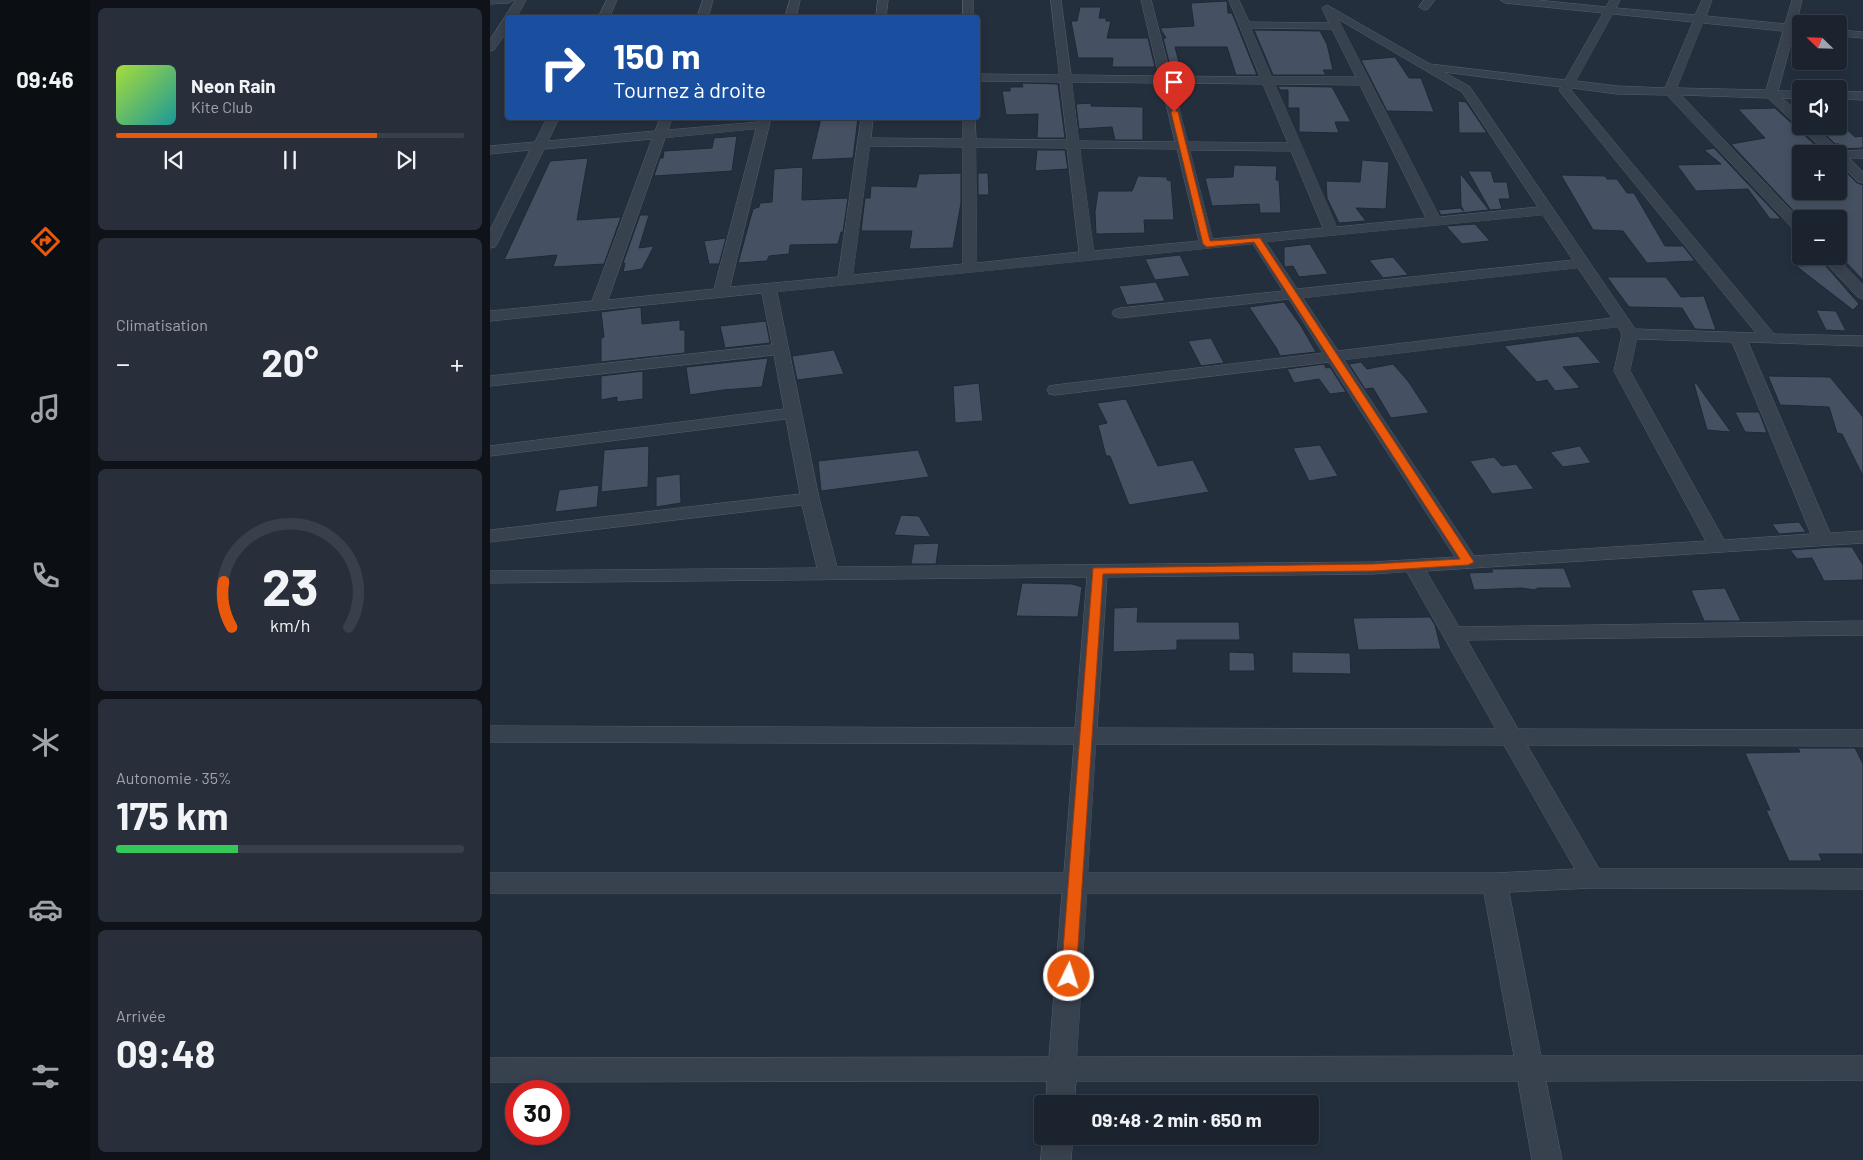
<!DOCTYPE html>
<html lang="fr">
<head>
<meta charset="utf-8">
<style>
  body { margin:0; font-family:Barlow,sans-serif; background:#282f3a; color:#f1f3f6; height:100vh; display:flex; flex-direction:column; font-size:19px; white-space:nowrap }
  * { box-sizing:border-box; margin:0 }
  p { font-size:16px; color:#a0a4aa }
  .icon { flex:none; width:28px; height:28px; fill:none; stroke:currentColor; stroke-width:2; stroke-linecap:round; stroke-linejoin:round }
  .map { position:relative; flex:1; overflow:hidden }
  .drawer { display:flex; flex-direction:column; gap:8px; padding:8px; background:#0f1319; width:400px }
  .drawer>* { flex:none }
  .banner { position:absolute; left:15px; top:15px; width:475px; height:105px; border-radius:5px; box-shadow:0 2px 8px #0003,0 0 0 1px #39404a; background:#1a4fa0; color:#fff; overflow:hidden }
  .needle { width:32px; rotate:293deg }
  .fabs { position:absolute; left:1302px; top:15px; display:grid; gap:10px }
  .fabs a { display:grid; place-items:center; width:55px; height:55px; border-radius:5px; background:#1b232e; box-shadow:0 2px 8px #0003,0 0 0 1px #39404a; font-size:25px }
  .speed { position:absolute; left:15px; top:1080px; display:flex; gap:10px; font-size:25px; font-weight:700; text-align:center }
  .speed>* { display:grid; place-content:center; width:65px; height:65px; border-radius:50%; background:#1b232e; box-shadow:0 2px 8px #0003,0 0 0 1px #39404a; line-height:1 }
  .speed .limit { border:8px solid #d22; background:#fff; color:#111 }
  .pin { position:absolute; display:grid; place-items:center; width:42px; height:42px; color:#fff; margin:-51px -21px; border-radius:50% 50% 50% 0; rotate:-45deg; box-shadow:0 0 5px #0007 }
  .pin .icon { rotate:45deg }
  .me { position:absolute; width:55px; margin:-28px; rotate:4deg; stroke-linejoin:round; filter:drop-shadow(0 0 4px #0008) }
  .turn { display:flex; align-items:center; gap:18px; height:105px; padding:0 25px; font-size:22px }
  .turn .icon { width:65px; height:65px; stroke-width:2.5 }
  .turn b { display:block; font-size:35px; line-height:42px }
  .big { font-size:38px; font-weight:700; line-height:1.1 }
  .drawer .widget { flex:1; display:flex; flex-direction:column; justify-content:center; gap:8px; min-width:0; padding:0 18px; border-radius:8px; background:#282f3a }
  .drawer .dial { align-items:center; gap:0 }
  .dial svg { height:130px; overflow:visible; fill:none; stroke:#39404a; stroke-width:7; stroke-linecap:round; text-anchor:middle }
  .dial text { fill:#f1f3f6; stroke:none }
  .song { display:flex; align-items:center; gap:15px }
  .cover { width:60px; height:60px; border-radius:8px; background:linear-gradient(135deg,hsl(80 70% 55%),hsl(180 70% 35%)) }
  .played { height:5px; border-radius:2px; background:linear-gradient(90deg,#ea580c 75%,#39404a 75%) }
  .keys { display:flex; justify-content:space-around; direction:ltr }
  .heat { display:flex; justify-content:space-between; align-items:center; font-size:28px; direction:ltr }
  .charge { height:8px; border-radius:4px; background:linear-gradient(90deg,#34c759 35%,#39404a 0) }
  .trip { position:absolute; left:544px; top:1095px; width:285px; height:50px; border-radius:5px; background:#1b232e; box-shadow:0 2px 8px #0003,0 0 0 1px #39404a; font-weight:700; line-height:50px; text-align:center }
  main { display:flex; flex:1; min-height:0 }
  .tabs { display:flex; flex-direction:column; width:90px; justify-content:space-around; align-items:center; background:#0b0e12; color:#a0a4aa }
  .tabs .icon { width:35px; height:35px }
  .tabs .selected { color:#ea580c }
  .tabs b { font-size:22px; color:#f1f3f6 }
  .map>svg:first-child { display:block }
  .building { fill:#455162; stroke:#1f2835 }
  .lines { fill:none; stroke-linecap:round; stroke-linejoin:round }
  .minor-casing { stroke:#565f6c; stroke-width:1 }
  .minor { fill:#38414e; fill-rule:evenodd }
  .route { fill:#ea580c; stroke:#983908 }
</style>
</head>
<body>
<main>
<nav class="tabs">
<b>09:46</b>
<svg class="icon selected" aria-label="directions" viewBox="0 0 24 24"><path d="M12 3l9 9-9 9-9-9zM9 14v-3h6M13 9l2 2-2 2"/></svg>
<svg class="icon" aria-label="music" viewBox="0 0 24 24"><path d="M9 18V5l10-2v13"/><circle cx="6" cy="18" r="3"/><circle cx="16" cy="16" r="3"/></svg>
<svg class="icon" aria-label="phone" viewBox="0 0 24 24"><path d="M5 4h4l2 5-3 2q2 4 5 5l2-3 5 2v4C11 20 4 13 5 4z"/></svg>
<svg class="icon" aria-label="climate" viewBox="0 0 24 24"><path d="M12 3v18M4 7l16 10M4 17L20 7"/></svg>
<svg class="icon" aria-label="car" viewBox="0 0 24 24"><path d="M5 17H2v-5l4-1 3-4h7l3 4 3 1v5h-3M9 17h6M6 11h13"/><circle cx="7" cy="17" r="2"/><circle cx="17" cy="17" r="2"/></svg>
<svg class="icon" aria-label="filters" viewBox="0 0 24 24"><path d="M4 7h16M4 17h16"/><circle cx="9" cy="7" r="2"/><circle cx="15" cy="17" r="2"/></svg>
</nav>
<section class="drawer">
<div class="widget">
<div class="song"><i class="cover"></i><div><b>Neon Rain</b><p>Kite Club</p></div></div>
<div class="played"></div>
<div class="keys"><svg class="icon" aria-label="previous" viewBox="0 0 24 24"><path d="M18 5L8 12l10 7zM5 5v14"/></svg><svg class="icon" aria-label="pause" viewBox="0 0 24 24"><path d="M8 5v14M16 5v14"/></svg><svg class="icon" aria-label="next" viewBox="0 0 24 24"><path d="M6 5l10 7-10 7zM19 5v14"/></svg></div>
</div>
<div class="widget"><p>Climatisation</p>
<div class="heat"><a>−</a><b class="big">20°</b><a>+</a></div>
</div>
<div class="widget dial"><svg viewBox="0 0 100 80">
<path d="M14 69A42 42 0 1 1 86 69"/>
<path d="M14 69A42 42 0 0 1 9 41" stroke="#ea580c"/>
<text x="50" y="56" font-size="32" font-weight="700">23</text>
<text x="50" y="72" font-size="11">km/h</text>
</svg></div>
<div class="widget"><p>Autonomie · 35%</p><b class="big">175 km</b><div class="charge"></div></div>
<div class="widget"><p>Arrivée</p><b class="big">09:48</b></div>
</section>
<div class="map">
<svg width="1373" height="1160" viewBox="0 0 1373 1160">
  <rect width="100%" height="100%" fill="#242f3e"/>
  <!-- building -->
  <path class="building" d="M737,1L738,13H742L767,75H746L737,47H685L690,66H680L673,38H676L670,28L704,26L701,3Z
    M590,7H611L609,18H616V21H621L617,38H658L665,67H622L623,58H588L581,21H587Z
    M764,30L830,31L837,44L843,70H833L836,75H783Z
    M905,57L919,78H931L944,112L897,111L871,60Z
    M532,83L568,84L575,138H547L548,114L516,115L512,91H520V87H533Z
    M788,86L842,87L861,122H845L849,133L809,132V108H798V90H790Z
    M968,101L976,102L997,133H969Z
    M601,103V106L653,107V140H625L622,127L589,129L586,104Z
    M1285,108L1325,145H1311V191H1349V165L1367,183L1373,185V280L1349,255V219H1311L1241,144L1275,138L1248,109Z
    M331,118H368L363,158L321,160Z
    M1349,122L1365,137L1373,136V148L1351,149L1349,144H1345L1327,126H1349Z
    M247,136L242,171L164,176L170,158H173L174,151L222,148L224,138Z
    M1224,148L1291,219H1280L1258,189L1206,191L1187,165L1231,164L1214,150Z
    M547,150H575L578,169L545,171Z
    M98,158L87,220L131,217L114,264L63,267L67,255L14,260L60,161Z
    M872,160L899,162L896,209L866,208L876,221L849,223L837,198L836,181L870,182Z
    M744,165L787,166L786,180H789L791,213H770L769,204L722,206L715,178L743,177Z
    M313,167L312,200L358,198L353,232H351L348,244L300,245L299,254L279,256L277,261L248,263L263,209L269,207L270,203L282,202L284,169Z
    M978,171H1001L1004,182H1017L1020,199H1009L1012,209L1000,210Z
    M471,173V203L463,248L419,249L422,231H371L375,198H380L381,186L426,187L429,174Z
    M488,173H498L499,195H488Z
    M970,173L999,210L951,215L948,210L970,208L974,211L971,206Z
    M1071,175L1115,176L1117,179H1127L1137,193H1144L1175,246H1193L1205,261L1157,263L1133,231L1103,230Z
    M648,176L677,177V180L681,181L684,220H654L655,233L606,234L605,212L608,191H642Z
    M150,215H159L149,248L164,246L152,269L133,272L135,263H133Z
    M985,224L1000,241L972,244L956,226Z
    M236,238L229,264H219L214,241Z
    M820,244L838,274L809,277L803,266L795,267L794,265V247Z
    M690,255L700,276L665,280L655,259Z
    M903,257L918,275L893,278L879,260Z
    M1335,265L1369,304L1363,310L1306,266Z
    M1117,277H1176L1191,297L1214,296L1226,330L1205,329L1192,308L1139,307Z
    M666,282L675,301L637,305L629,286Z
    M794,302L811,326L826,352L790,356L787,349L759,307Z
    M151,307L152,324L190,320V330H195V353L111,362V338L114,337L111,312Z
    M1326,310L1346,311L1356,331L1336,330Z
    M276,321L280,343L235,348L230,326Z
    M1088,336L1111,363L1073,367L1090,388L1065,391L1057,380L1047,382L1014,346Z
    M721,338L734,363L711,366L698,341Z
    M344,350L354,374L307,380L302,356Z
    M278,358L272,387L233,390L200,395L196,367Z
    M871,362L877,369L903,364L918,381L939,413L901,418L883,388L875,389L859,364Z
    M834,364L836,368L840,367L856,392L840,394L829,379L804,383L797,369Z
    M153,371V399L127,402V397L111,400V376Z
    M1278,376L1340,377L1373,417V476L1352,434L1347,433L1339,407L1290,405Z
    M489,383L493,421L465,423L463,386Z
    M1206,383L1241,432L1217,430L1204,384Z
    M636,399L668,466L703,460L719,492L639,505L620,456H616L608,425L617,423L607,403Z
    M1245,412H1269L1277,433L1255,432Z
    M830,445L848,476L819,481L803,448Z
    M159,446L158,487L111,492L114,450Z
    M1090,446L1101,463L1073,467L1060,452Z
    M428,450L439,477L331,491L328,461Z
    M1004,457L1012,466L1026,464L1044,489L1002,494L980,461Z
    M190,474L191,503L166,507V477Z
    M109,485L107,507L65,512L69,490Z
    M411,515L429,516L441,537L404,535Z
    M1309,522L1316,532L1289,534L1282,524Z
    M449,543L446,564H421L424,544Z
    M1342,547H1362L1373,565V580L1334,581L1322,558L1307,559L1300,550Z
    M1074,568L1082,588H1048L1044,590L1032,588L984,590L979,573L1003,572L1001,569Z
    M532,583L582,584L592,587L588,617L526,616Z
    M1235,588L1251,621H1214L1201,590Z
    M648,607L647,622H749L750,640H687V650L623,652L624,608Z
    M940,617L945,625L951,649L868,650L863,618Z
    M739,652L764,653L765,671H739Z
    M802,652L860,653L861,674L802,673Z
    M1308,748H1365L1373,764V854H1329L1332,861H1299L1276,810H1280L1255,753L1310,752Z"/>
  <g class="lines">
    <defs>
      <path id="minor" d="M0,0H24L19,3L0,4Z
        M26,0H36L26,18H18V30L4,50L0,51V40Z
        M117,0H127L119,18H108Z
        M213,0H223L218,18H207Z
        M300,0H310L306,18H295Z
        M388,0H398L396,18H386Z
        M473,0H483V18H473Z
        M561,0H571L581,75L669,76L651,0H661L681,76L770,77L739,0H749L759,22L839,23L832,8L837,5L940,64L1075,80L1113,13L1015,3L1010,0H1047L1116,7L1120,0H1130L1126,8L1205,15L1212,0H1222L1216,16L1295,24L1302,0H1312L1306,25L1311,26V32H1304L1288,91H1311V99L1292,98L1311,115V126H1324L1350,151L1373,150V158H1359L1373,172V183L1368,182L1349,163V154H1338L1278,98L1191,95L1311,221V233L1306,232L1177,95L1127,94L1082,88L1081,90L1284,334L1373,336V346L1258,342L1340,533L1373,531V543L936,571L969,627L1373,621V635L977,640L1028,729L1373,730V746L1037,745L1109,869H1373V889L1102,888L1019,892L1051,1056H1373V1080L1056,1081L1072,1160H1042L1028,1081H586L584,1104H556L557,1081L0,1082V1058L559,1057L572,893H0V873H574L584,744L0,742V726L585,728L597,577L0,583V571L327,568L312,505L0,542V530L310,494L296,419L0,456V446L294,409L284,355L0,386V376L282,345L272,293L0,321V311L102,301L162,139L54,149L7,244L5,247L0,248V230L40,150L0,154V146L45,142L57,118H69L58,141L165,131L170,118H182L178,130L268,122L269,118H281L240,287L348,277L371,118H383L381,138L473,139V118H485L486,139L577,140L570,82L488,81V74L569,75ZM1123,14L1203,22L1175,88L1127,86L1086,81ZM848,19L972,92L1048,207L950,217ZM1213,23L1293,31L1276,90L1187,88ZM761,28L842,29L866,77H782ZM954,72L1071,87L1069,90L1071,93L1266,333L1145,329L980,87ZM582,82L671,83L685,142L589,141ZM683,83L773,84L798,143L698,142ZM785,84L870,85L936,218L847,227ZM266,129L224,289L118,300L175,138ZM380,146L473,147V264L363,275ZM486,147L577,148L589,252L487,263ZM590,148L687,149L709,241L604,251ZM700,150L801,151L833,228L723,239ZM1053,215L1083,260L807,289L776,242ZM763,244L793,291L630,308L624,310L622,313L624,316L630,318L799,299L833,353L565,385L559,386L557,390L559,394L565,395L839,362L965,557L883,562L347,567L329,498L287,292ZM1088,268L1122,318L848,351L813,298ZM1128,327L1132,334L1124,371L1216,541L984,556L854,360ZM1147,339L1242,342L1321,534L1234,540L1140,371ZM917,572L1006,729L607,728L617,577L883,574ZM606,744L1014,745L1085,869L1005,873H598ZM597,893H994L1024,1056L587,1057Z
        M934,0H945L938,9L934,10L929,7Z
        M1349,30L1373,32V38L1349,36Z
        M1349,91L1373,92V100L1349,99Z
        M1330,256H1345L1373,285V299L1368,297Z
        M553,1136H583L581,1160H551Z"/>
    </defs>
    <!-- minor casing -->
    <use href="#minor" class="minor-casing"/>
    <!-- minor -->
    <use href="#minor" class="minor"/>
  </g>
  <!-- route -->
  <path class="route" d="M684,110L688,112L720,241L770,238L984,562L978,565L883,571L613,574L586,976L584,980L579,982L573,980L571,976L603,568L883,564L970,559L764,242L717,247L713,244L681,112Z"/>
</svg>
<div class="fabs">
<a><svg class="needle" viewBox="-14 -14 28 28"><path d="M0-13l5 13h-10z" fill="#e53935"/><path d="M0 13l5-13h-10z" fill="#a0a4aa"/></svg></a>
<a><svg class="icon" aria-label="sound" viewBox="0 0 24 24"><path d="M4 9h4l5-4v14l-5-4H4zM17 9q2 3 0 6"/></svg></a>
<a>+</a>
<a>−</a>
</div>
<div class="speed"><div class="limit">30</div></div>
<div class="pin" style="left:684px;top:112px;background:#d93025"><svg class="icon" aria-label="arrive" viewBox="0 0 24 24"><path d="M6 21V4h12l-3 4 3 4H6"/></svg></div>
<svg class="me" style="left:579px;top:976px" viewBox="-20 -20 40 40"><circle r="17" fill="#ea580c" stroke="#fff" stroke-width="3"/><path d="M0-11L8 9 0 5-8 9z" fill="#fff"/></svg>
<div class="trip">09:48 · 2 min · 650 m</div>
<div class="banner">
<div class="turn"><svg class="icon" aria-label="right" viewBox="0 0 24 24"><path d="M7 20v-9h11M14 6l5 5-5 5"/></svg><div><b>150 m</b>Tournez à droite</div></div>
</div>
</div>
</main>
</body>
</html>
